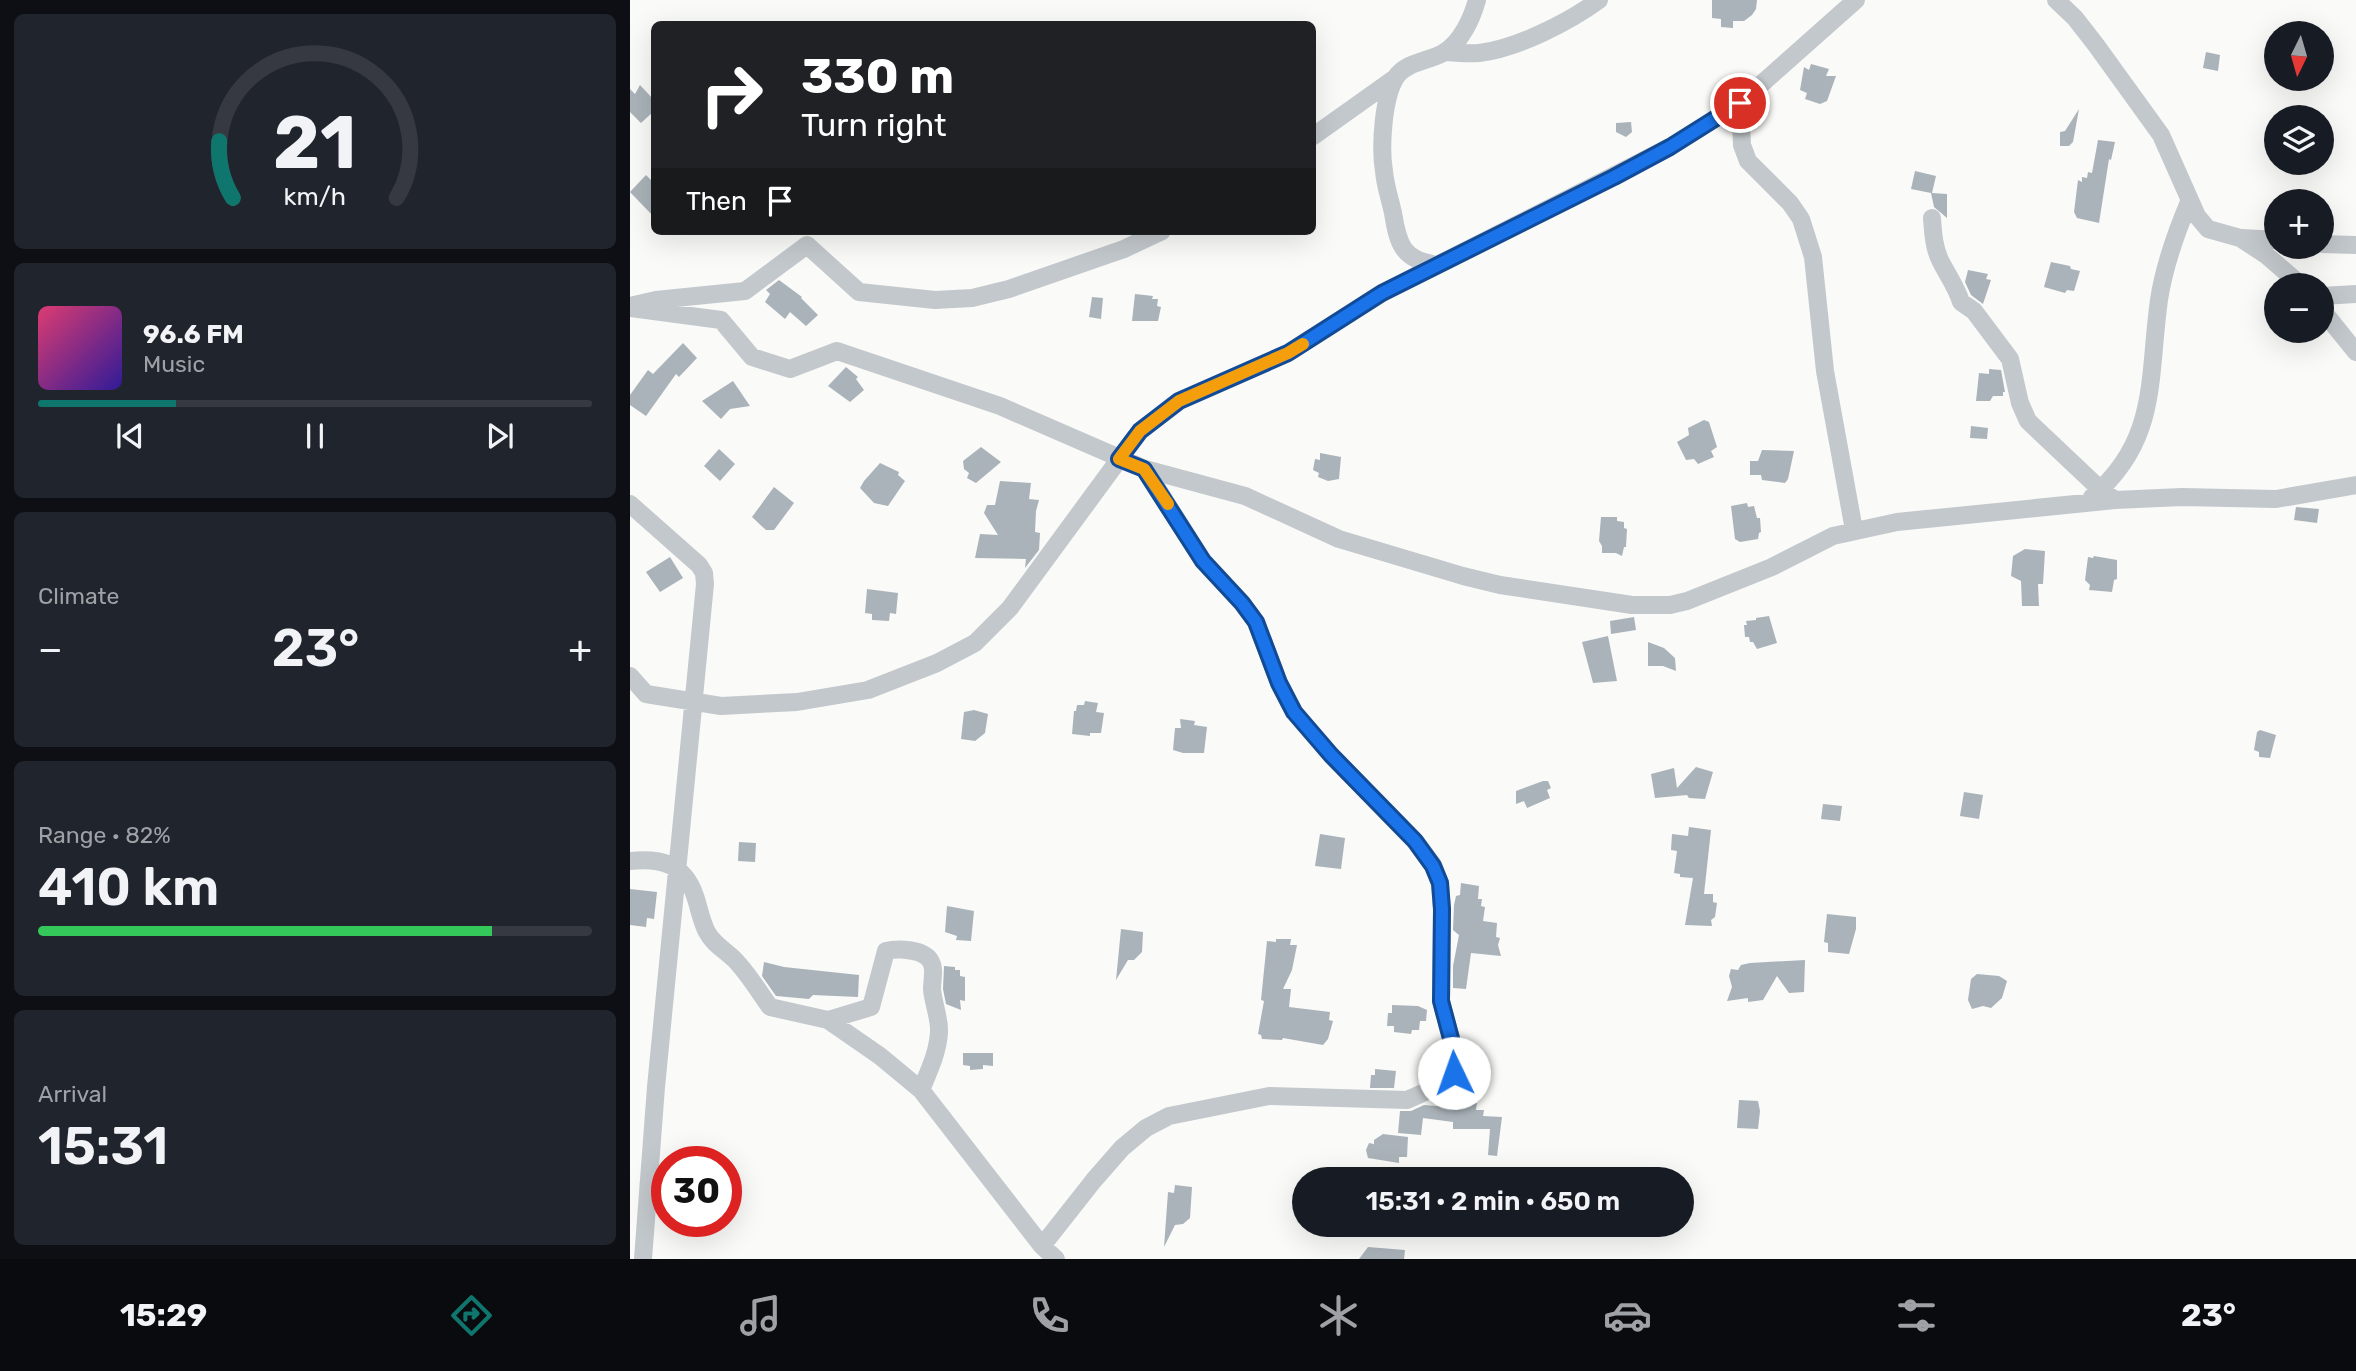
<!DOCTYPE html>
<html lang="en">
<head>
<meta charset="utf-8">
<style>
  body { margin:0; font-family:Rubik,sans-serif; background:#20242c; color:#f1f3f6; height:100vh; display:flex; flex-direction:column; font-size:26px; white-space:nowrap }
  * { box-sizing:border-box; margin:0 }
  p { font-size:23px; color:#9ea1a6 }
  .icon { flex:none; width:38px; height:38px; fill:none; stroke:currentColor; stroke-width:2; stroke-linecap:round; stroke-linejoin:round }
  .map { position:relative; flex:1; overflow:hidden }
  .sheet { display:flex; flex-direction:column; gap:14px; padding:14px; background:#0d0f14; width:630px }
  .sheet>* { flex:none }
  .guide { position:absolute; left:21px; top:21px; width:665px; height:214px; border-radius:10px; box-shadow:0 7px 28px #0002; background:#202124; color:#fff; overflow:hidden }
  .needle { width:46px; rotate:185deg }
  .controls { position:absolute; left:1634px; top:21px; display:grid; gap:14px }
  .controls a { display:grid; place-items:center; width:70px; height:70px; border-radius:50%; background:#171b24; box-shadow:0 7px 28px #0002; font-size:35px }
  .speed { position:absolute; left:21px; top:1146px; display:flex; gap:14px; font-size:35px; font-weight:700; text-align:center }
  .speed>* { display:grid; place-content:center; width:91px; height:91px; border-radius:50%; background:#171b24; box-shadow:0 7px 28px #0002; line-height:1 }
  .speed .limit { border:10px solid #d22; background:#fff; color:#111 }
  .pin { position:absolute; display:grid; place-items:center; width:60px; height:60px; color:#fff; margin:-30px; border:4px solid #fff; border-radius:50%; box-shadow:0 2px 7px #0007 }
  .me { position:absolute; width:77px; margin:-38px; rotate:357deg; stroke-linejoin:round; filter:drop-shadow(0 0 5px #0008) }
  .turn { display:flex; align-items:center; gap:24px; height:147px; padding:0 35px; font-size:32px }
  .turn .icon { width:91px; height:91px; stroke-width:2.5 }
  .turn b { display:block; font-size:49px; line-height:60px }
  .then { display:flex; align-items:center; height:66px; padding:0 35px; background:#0003; gap:14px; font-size:26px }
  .big { font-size:52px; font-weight:600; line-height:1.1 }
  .sheet .widget { flex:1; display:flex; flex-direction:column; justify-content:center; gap:10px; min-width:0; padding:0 24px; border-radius:10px; background:#20242c }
  .sheet .dial { align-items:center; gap:0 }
  .dial svg { height:182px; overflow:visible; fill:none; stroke:#363941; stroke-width:7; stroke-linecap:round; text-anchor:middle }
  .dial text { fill:#f1f3f6; stroke:none }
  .song { display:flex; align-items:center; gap:21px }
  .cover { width:84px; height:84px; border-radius:10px; background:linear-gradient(135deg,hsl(340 70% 55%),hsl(250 70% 35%)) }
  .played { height:7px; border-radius:4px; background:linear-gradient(90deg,#0f766e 25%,#363941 25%) }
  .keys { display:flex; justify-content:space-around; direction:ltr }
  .heat { display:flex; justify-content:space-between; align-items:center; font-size:38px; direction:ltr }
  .charge { height:10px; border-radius:5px; background:linear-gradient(90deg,#34c759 82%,#363941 0) }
  .trip { position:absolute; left:662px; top:1167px; width:402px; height:70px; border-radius:35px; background:#171b24; box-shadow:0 7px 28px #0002; font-weight:600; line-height:70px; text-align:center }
  .tabs { display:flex; height:112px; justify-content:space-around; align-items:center; background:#090b0e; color:#9ea1a6 }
  .tabs .icon { width:49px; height:49px }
  .tabs .current { color:#0f766e }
  .tabs b { font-size:32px; color:#f1f3f6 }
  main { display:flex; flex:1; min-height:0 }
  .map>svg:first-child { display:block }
  .building { fill:#aab3b9 }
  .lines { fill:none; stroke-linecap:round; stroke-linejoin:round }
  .minor { stroke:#c3c8cc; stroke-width:18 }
  .route-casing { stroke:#114b97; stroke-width:18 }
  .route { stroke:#1a73e8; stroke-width:12 }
  .slow { stroke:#f59e0b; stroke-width:12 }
</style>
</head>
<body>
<main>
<section class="sheet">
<div class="widget dial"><svg viewBox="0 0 100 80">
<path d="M14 69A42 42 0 1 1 86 69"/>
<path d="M14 69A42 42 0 0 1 8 44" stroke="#0f766e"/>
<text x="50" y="56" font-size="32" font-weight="700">21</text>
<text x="50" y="72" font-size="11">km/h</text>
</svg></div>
<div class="widget">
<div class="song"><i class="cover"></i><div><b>96.6 FM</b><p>Music</p></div></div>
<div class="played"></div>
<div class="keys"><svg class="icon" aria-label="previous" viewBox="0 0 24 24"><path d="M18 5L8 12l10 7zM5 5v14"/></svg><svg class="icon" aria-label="pause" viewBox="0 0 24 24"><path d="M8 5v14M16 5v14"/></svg><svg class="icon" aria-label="next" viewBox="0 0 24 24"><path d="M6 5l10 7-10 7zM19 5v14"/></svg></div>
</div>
<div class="widget"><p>Climate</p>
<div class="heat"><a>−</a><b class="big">23°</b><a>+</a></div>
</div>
<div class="widget"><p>Range · 82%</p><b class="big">410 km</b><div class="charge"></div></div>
<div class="widget"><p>Arrival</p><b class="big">15:31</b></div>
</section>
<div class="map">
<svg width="1726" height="1259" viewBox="0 0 1726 1259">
  <rect width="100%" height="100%" fill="#fafaf8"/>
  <!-- building -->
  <path class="building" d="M1082,0H1127L1126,9L1122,15L1114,21H1103V28L1091,27V19L1082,18Z
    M1576,52L1590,55L1588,71L1573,68Z
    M1181,64L1199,69L1196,76H1206L1197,101L1190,104L1175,99L1177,93L1170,90L1174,67L1179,70Z
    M10,85L24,100V111L11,123L0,112V89L5,94Z
    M1449,109L1443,142L1439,146H1430V132L1435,131Z
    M1001,122L1002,132L996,137L986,132V123Z
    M1468,140L1485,142L1481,160L1479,159L1469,223L1447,218L1444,212L1448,180L1452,182V177L1457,178L1458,172L1462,173Z
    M1285,171L1306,176L1302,193L1317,194V218L1304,207L1301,193L1281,189Z
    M16,175L24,183V217L0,192Z
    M1421,262L1440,266L1441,269L1450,271L1444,291L1437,290L1435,293L1414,287Z
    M1338,270L1358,274L1356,279L1361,280L1353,304L1341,295L1335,282Z
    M149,280L172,297L171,298L188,315L176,326L160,312L155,319L135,302L140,294L136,290Z
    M505,294L523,296L522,299H528L527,306L531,307L528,321H502Z
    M462,297L473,298L471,319L459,317Z
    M53,343L67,358L49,377L46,374L16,416L0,405V395L18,370L23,374Z
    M216,367L228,377L226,379L234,390L220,402L198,386Z
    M1359,369L1371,370L1375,392H1373V396H1363L1360,401H1346L1349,373L1359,374Z
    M103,381L120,406L100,409L91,419L72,401Z
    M1074,420L1079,422L1087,447L1081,451L1084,457L1068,464L1064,459L1056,460L1047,442L1059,435L1058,428Z
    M1341,426L1358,428L1357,439L1340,438Z
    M351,447L371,462L346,483L337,478L339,473L334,469L333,461Z
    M89,449L105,464L90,481L74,466Z
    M1132,450L1164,451L1158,479L1155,483L1132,480L1131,475H1120V461H1128Z
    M690,453L711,457L709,479L698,481L688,477L689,473L683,470L685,459L690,460Z
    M250,463L269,472L268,475L275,481L258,506L244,503L230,488L234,481Z
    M370,481L401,483L399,499L409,500L406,511L405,532L410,533L409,550L395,568L396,559L345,558L350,534L368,535L354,513L357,505H365Z
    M144,487L164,503L144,530H136L122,517Z
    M1117,503L1118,507L1124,506L1127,518H1130L1131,532L1129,533L1128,539L1110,542L1105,539L1101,506Z
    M1666,507L1689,509L1687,523L1664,520Z
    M971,517H987V521L994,522V528L997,529L996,547H994L992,556L986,553H972V546L969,541Z
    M1395,549L1415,551L1413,584H1408L1409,606H1392L1391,581L1381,576L1383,556Z
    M1464,556L1487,560V579L1484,580L1482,592L1459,590L1460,585L1455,580L1458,557L1463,558Z
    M40,557L53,578L30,592L16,572Z
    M237,589L268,593L266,614L260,613L259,621L242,620V614L235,613Z
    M1139,616L1147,643L1127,649L1123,642H1120L1119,637H1115L1114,625H1117L1116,621L1126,620V618Z
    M1004,617L1006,630L981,634L980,621Z
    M978,636L987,681L963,683L952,642Z
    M1018,642L1034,648L1045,658L1046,671L1033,666H1018Z
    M455,701L468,703L466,712L474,713L471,733H460V736L442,734L444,711H446L447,705H454Z
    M344,710L358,714L355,733L345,741L331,739L334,712Z
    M550,719L565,721L564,725L577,727L574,753H553L543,750L545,728H551Z
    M1630,730L1646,735L1640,758L1629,757V752L1624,750L1627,732Z
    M1066,767L1083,772L1075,799L1059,798L1057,795L1025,798L1021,774L1044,768L1047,788Z
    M913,781H918L921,788L917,790L920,798L897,808L894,801L886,804V791Z
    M1334,792L1353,795L1349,819L1330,816Z
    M1193,804L1212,806L1210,821L1191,819Z
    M1059,827L1081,830L1074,894H1083V902L1087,903L1085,917L1081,920L1082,926L1055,925L1063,878L1050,877V874L1044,873L1047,851L1041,850L1042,834L1058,836Z
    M690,834L715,838L711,869L685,866Z
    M109,842L126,843L125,862L108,861Z
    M831,883L849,886L848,899H852L851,906L855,907L853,921L867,923L866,937L870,938L868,945L871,956L841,953L836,989L823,988V966L829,935L823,930L824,905L826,896L830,895Z
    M0,889L27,892L24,919L17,918L16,927L0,925Z
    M317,906L344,911L341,941L326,940L327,936L315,932Z
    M1197,914L1226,917V929L1219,954L1198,952V943L1194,942Z
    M491,929L513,932L512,952L504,960H498L486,980Z
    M646,939H661L660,945H667L662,970L653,989H661L659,1007L700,1012L699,1020L703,1021L698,1039L693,1045L653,1038L652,1040L632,1039L631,1035L628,1034L634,1001L631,1000L637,941L646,942Z
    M1175,960L1174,992L1159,993L1147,976L1133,1000L1118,1002V998L1097,1001L1102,987L1099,976L1101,969L1108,970L1111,965L1120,963Z
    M134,962L154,967L229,975L228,997L183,995L179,999L146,996L132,976Z
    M314,966L325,967V970H330V976L335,977V1001L330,1000L331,1010L316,1004L313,989Z
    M1347,974L1369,976L1377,981L1372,998L1361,1008L1353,1006L1342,1009L1338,1000L1341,979Z
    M762,1005L788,1006L797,1010L796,1021H790L789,1030H782L781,1034L764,1032V1026H757L758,1013H762Z
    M333,1053H363V1066L353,1065V1069L340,1070V1066L333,1065Z
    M745,1069L766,1071L764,1088H740L741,1075H745Z
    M1109,1100L1128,1101L1130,1111L1128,1129L1107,1128Z
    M831,1103H847L846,1110H854L853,1116L872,1117L867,1156L858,1155L860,1129H823V1122L793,1118L791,1135L768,1133L770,1111H781L794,1105L818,1107V1104Z
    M753,1134L778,1137L777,1157H769V1163L738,1158L736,1150L739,1143L744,1144V1140Z
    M545,1185L562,1187L560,1218L553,1224L545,1225L534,1247L538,1192L544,1193Z
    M738,1247L775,1250L774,1259H729Z"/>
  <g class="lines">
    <!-- minor -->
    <path class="minor" d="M1426,0L1445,18L1466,45L1531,135L1567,216L1578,229L1610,238L1636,255L1671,285
      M816,52C827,53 838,54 849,53C886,49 939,22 969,0
      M1110,103L1112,145L1118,161L1160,203L1171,219L1183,257L1195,371L1224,530
      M682,137L765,78
      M1302,218C1303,233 1304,249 1311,262C1318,276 1326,286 1331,302L1344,311L1380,359L1390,403L1398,421L1471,490L1485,500
      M1612,238L1647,240
      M1692,244L1726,245
      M806,265C794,262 782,260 774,249C767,239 765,225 763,213C760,199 755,185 754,171C750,147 753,97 766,77C776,62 799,61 813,53C831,43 842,18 847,0
      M1692,296L1726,294
      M4,305L26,300L115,291L177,245L229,292L305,300L342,298L379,289L494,249L532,231
      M0,308L91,320L122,357L160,369L207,351L370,406L515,469L615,496L709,539L833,576L870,585L1002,605H1040L1057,601L1142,567L1203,536L1267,522L1485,500L1552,497L1646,499L1726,485
      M1692,310L1726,352
      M1462,497C1529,440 1518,378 1529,300C1534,266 1546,233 1559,202
      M0,504L69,565L74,573L75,584L26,1087L13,1259
      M0,676L16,694L91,706L167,702L238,690L307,663L345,643L380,608L510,431L549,401L658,353L752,293L1040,147L1110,103L1226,0
      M0,861C30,858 54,863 65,896C69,907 71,921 77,932C83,944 95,950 104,959C118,973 129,992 140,1007L198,1020L250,1056L291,1090L412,1246L426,1259
      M198,1020L241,1007L256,951C268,948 295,949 301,962C305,969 302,981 302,989C303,1003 310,1019 309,1032C308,1052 299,1071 291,1090
      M412,1246L464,1180L492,1148L516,1128L539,1116L639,1096L777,1100L813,1084L824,1073L827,1061L811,1001L812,910L810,883L803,865L785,841L701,755L664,712L649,683L626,622L612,603L573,561L515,469"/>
  </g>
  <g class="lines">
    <defs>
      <path id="route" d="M824,1073L827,1061L811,1001L812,909L810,883L803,866L785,841L701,755L664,712L649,683L626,622L612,603L573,561L514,469L489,459L510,431L549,401L658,353L752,293L984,177L1040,147L1110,103"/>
    </defs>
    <!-- route casing -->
    <use href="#route" class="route-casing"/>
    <!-- route -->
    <use href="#route" class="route"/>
    <!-- slow -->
    <path class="slow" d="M538,504L514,469L489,459L510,431L549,401L658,353L673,344"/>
  </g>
</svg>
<div class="controls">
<a><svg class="needle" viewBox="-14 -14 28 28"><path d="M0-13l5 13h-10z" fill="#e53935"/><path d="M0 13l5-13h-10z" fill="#9ea1a6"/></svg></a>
<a><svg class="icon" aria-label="layers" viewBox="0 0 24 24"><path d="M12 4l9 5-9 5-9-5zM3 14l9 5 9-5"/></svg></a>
<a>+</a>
<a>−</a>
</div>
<div class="speed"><div class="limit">30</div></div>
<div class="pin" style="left:1110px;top:103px;background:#d93025"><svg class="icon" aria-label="arrive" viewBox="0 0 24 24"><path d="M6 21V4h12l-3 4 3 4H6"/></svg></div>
<svg class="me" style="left:824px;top:1073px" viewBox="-20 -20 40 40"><circle r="19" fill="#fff"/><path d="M0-13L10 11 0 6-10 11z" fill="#1a73e8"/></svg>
<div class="trip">15:31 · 2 min · 650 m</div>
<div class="guide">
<div class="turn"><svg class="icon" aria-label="right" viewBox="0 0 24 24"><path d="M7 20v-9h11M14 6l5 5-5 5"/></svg><div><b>330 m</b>Turn right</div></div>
<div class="then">Then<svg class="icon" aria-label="arrive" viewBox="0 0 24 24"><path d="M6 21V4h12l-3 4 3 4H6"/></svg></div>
</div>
</div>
</main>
<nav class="tabs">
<b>15:29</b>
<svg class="icon current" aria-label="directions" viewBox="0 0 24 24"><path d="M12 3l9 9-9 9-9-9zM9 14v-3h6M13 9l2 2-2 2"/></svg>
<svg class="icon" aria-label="music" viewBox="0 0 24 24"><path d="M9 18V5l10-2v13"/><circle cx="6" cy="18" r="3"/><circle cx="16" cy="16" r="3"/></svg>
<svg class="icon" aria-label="phone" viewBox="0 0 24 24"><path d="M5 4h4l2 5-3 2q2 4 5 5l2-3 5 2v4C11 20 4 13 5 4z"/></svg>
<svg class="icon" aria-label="climate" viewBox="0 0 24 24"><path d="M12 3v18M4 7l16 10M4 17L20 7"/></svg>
<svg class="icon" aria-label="car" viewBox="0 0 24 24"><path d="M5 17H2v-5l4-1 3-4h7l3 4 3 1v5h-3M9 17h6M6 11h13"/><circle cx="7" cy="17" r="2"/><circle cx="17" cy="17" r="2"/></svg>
<svg class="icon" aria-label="filters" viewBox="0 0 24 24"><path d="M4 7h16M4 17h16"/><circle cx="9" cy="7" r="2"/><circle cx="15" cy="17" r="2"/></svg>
<b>23°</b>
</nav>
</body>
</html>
